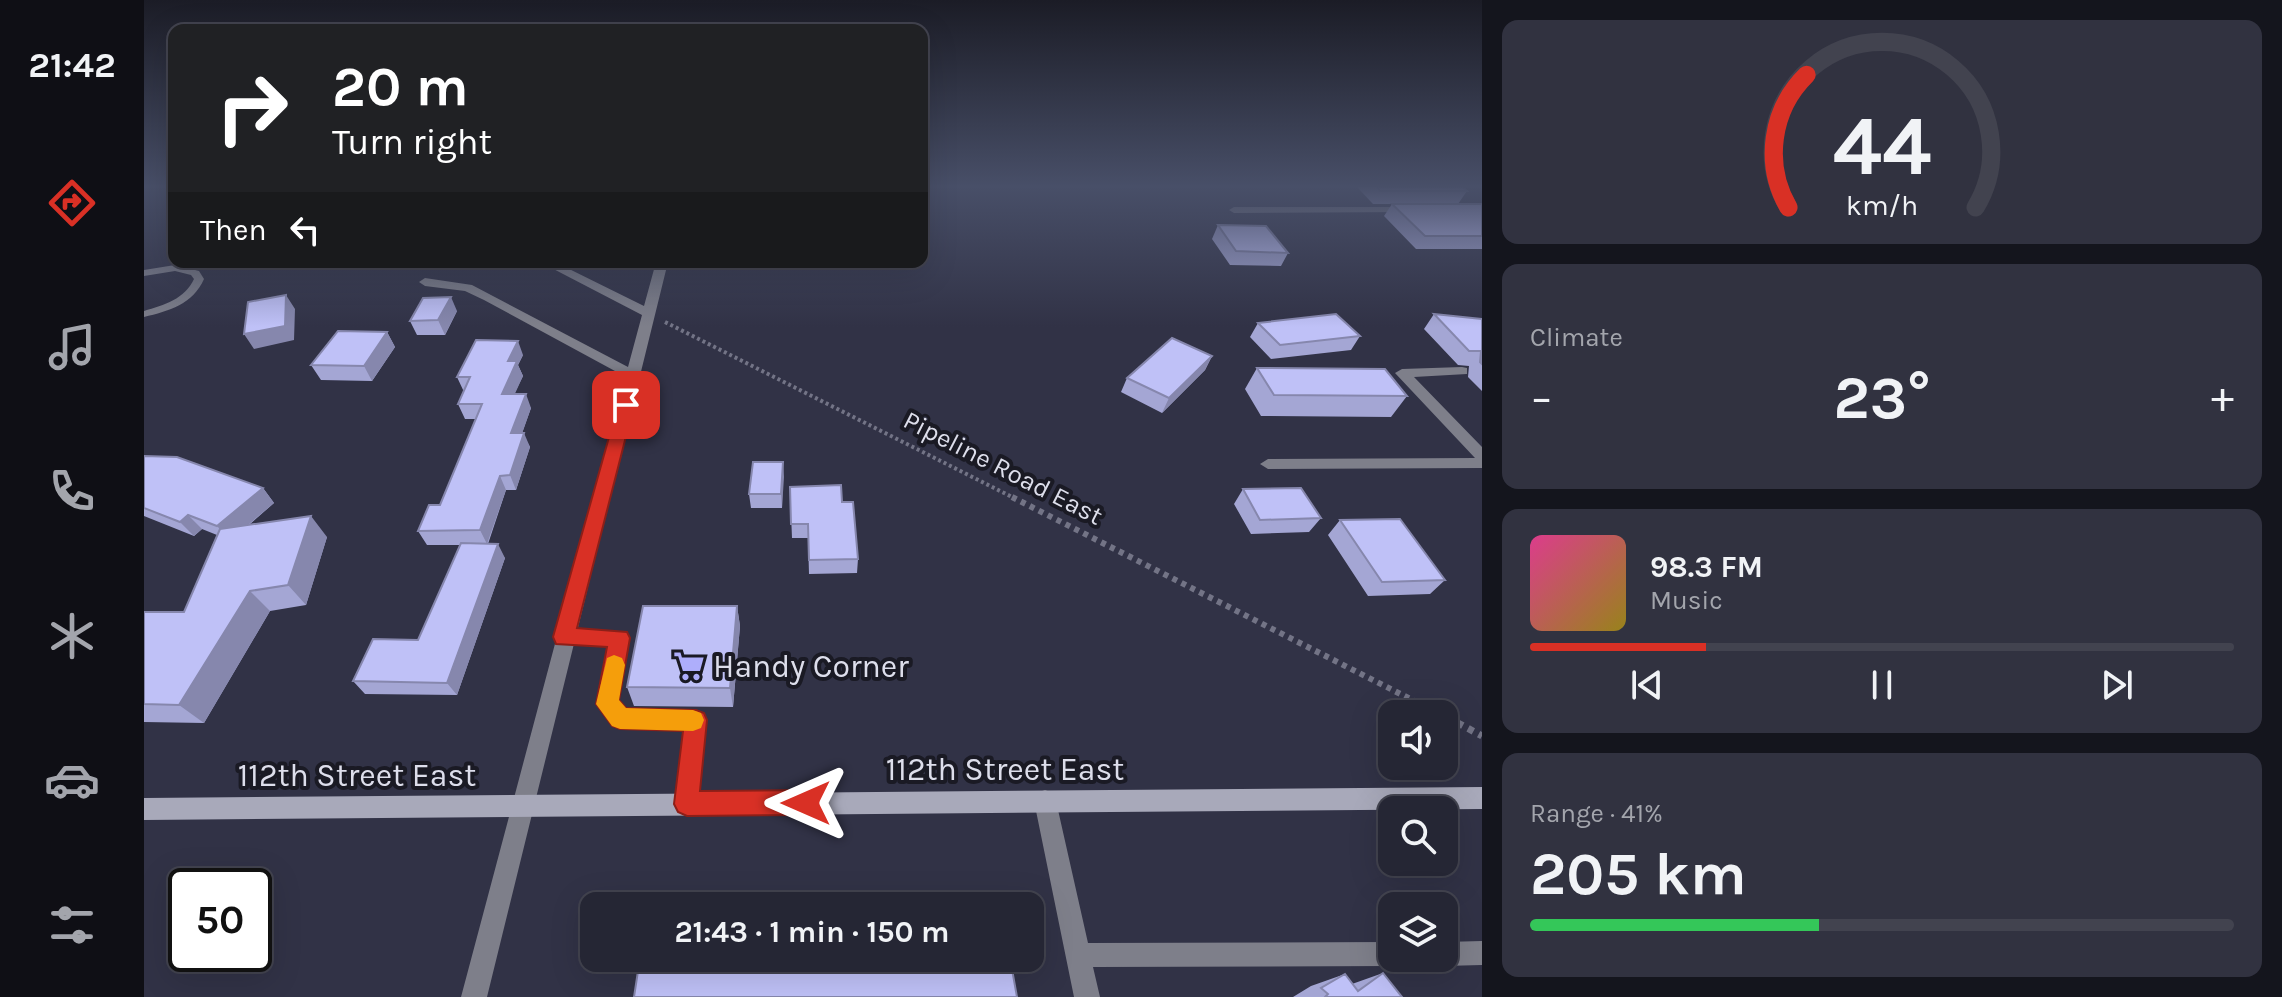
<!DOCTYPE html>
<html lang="en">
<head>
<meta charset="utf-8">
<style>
  body { margin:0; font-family:Karla,sans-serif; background:#313240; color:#f1f3f6; height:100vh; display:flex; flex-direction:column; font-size:30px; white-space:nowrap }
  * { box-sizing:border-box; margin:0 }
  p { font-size:26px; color:#a3a5ac }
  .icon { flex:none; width:44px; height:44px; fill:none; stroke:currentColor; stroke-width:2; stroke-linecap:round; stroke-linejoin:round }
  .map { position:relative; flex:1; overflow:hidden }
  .details { display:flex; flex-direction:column; gap:20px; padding:20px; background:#14151d; width:800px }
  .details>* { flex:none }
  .hud { position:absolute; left:24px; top:24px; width:760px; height:244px; border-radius:16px; box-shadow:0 8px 32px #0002,0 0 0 2px #42434f; background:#202124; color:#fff; overflow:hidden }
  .tools { position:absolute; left:1234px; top:700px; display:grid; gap:16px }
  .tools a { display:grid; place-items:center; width:80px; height:80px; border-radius:16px; background:#252634; box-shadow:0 8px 32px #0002,0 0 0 2px #42434f; font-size:40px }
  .speed { position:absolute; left:24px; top:868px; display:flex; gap:16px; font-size:40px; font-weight:700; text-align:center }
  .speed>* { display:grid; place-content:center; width:104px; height:104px; border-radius:50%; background:#252634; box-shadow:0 8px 32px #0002,0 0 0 2px #42434f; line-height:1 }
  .speed .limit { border:4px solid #111; border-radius:12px; background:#fff; color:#111 }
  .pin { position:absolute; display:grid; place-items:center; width:68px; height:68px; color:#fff; margin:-34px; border-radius:16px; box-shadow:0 4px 12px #0006 }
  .me { position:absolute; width:88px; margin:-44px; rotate:270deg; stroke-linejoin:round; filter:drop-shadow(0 0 6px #0008) }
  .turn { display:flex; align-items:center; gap:28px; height:168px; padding:0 32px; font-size:36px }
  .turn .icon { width:104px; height:104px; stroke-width:2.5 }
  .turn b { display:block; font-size:56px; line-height:68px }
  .then { display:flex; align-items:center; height:76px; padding:0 32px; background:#0003; gap:16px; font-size:30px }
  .big { font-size:60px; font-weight:700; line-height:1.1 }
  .details .card { flex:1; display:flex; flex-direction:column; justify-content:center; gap:12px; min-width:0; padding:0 28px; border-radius:16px; background:#313240 }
  .details .dial { align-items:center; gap:0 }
  .dial svg { height:208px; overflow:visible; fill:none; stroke:#42434f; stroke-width:7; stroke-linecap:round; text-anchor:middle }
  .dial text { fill:#f1f3f6; stroke:none }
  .song { display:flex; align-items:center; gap:24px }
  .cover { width:96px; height:96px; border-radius:12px; background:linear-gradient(135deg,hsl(330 70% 55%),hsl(50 70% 35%)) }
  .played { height:8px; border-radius:4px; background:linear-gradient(90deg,#d93025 25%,#42434f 25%) }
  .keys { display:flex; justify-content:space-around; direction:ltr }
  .heat { display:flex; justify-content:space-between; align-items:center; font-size:44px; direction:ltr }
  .charge { height:12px; border-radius:6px; background:linear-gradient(90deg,#34c759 41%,#42434f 0) }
  .trip { position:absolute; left:436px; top:892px; width:464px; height:80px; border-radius:16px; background:#252634; box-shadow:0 8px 32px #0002,0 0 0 2px #42434f; font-weight:700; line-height:80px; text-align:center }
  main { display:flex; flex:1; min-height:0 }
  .tab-bar { display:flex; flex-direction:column; width:144px; justify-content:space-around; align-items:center; background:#0f0f15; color:#a3a5ac }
  .tab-bar .icon { width:56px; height:56px }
  .tab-bar .on { color:#d93025 }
  .tab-bar b { font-size:36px; color:#f1f3f6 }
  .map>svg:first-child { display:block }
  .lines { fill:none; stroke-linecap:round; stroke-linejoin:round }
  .path-far2 { stroke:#737486; stroke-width:4; stroke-dasharray:3 3; stroke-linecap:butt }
  .path-far1 { stroke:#737486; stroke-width:6; stroke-dasharray:5 5; stroke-linecap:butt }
  .path { stroke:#737486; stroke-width:7; stroke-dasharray:6 6; stroke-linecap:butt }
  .service { fill:#7e7f8a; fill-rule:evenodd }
  .minor { fill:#7e7f8a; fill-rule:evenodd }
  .secondary { fill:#a8a9ba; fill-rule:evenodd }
  .wall { fill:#a4a6d4 }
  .shaded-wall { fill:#8687ad }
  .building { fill:#bfc1f7; stroke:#8687ad; stroke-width:2 }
  .route { fill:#d93025; stroke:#8d1f18; stroke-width:2 }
  .slow { fill:#f59e0b }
  .labels { text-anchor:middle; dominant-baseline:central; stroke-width:8; stroke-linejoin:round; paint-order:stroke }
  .street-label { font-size:26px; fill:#dddeeb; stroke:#1a1a24 }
  .near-poi-label { font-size:32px; fill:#dddeeb; stroke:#1a1a24; text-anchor:start }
  .near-street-label { font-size:32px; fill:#dddeeb; stroke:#1a1a24 }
</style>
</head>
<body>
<main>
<nav class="tab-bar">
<b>21:42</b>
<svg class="icon on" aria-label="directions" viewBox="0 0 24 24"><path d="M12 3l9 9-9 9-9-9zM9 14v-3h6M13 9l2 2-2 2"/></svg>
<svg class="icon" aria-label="music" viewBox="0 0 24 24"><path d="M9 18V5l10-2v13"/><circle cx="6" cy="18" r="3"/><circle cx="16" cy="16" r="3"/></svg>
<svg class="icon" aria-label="phone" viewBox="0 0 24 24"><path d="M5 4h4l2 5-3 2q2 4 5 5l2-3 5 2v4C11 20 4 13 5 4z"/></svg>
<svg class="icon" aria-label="climate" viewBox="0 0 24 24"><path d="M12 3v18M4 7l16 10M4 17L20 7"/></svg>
<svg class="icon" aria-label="car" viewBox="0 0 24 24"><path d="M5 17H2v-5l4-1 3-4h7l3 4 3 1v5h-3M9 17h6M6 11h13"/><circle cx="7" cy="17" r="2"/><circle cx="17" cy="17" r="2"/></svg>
<svg class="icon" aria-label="filters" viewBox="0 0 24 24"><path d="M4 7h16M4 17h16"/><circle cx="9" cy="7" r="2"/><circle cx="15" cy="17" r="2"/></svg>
</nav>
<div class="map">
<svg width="1338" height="997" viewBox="0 0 1338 997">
  <rect width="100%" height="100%" fill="#313246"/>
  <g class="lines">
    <!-- path-far2 -->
    <path class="path-far2" d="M521,322L872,499"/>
    <!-- path-far1 -->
    <path class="path-far1" d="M868,497L1296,714
      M1300,716L1306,719"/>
    <!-- path -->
    <path class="path" d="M1303,717L1338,736"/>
    <!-- service -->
    <path class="service" d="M31,265L55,271L60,279C49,304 25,311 0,317V311C20,305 41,299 50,279L47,275L31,271L0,276V270Z
      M420,630L475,631L481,633L483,638L472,702L480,711L552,712L558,714L561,720L553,804L550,811L543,814L536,811L533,804L542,728L476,727L470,725L454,704L465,645L420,644L414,642L412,637L414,632Z"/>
    <!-- minor -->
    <path class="minor" d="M1264,207L1268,208V212L1090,213L1085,210L1090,207Z
      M396,262H411L500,306L512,262H524L343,997H317L482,377L340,300L321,291L281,286L275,282L281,278L328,285L484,367L498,315Z
      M1318,367L1323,368V374L1270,377L1338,447V468L1124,469L1116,464L1124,459L1331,458L1251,373L1258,369Z
      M901,790L909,793L912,801L944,943L1248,942V958H1259L1257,963L1248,966L949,967L956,997H930L890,801L893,793Z
      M1338,941V965L1300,966L1291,963L1289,958H1300V942Z"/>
    <!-- secondary -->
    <path class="secondary" d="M1338,787V809L0,820V798Z"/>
  </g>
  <!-- wall -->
  <path class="wall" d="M1213,187H1319L1323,191L1314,204L1338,205V249H1272L1240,216L1248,204H1229Z
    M1074,225L1144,253L1137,266L1086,265L1068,239Z
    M313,311L301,335H273L266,321Z
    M1290,314L1338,319V391L1324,377L1325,366L1314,365L1280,329Z
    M1114,323L1216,336L1207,350L1127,359L1106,337Z
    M243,332L251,347L228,381L177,380L167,365Z
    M379,355L374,365L379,376L370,394L387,408L378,433L386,447L372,490H362L344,544L361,558L313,695L221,694L209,681L274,640L316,545H283L274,531L296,505L332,419H321L314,404L320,392L313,377Z
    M1068,356L1061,370L1018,413L977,392L983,378Z
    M1113,368L1263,396L1247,417L1117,416L1101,389Z
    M0,456L119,488L130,503L105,525L183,537L162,605L126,611L60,723L0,722V612H40L73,535L58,529L50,536L0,516Z
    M639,462L638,508H607L605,494Z
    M646,487L698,502L714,559L713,573L665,574L664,538H648Z
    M1099,489L1177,518L1165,532L1107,534L1090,504Z
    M1196,520L1301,580L1286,594L1224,596L1184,535Z
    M593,606L596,626L589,707L490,706L483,687Z
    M1239,973L1258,997H1149L1167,986L1201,974L1208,984Z"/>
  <!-- shaded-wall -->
  <path class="shaded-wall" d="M142,295L151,309L150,340L110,349L100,334Z
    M307,297L313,311L301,335L294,320Z
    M243,332L251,347L228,381L220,366Z
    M374,341L379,355L374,365L379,376L364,409L358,394L364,361Z
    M1068,356L1061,370L1018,413L1025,398Z
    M382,394L387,408L373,448L367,433Z
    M380,433L386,447L372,490L366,475Z
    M639,462L640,477L638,508L637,494Z
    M356,476L362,490L343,544L336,530Z
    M119,488L130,503L86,540L73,526Z
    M44,515L58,529L50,536L36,522Z
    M167,516L183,537L162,605L144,585Z
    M354,544L361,558L313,695L303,683Z
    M106,591L126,611L60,723L35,705Z
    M593,606L596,626L589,707L586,688Z"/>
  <!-- building -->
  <path class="building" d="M1233,187H1319L1323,191H1236Z
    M1248,204H1337L1338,205V236H1281Z
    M1074,225L1122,226L1144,253L1092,251Z
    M142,295L141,326L100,334L104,302Z
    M307,297L294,320L266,321L279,298Z
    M1192,314L1216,336L1136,345L1114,323Z
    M1290,314L1338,319V364L1336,362L1337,351H1325Z
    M194,331L243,332L220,366L167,365Z
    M1028,338L1068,356L1025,398L983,378Z
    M332,340L374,341L364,361H373L358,394H382L367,433H380L366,475L356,476L336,530L274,531L285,505H296L338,404H314L326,377H313Z
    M1113,368L1241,369L1263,396L1130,395Z
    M0,456L33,457L119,488L73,526L44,515L36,522L0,508Z
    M609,462H639L637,494H605Z
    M697,485L698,502H709L714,559L665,560L664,524H647L646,487Z
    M1157,488L1177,518L1116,520L1099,489Z
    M167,516L144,585L106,591L35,705L0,704V612H40L76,529Z
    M1256,519L1301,580L1238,582L1196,520Z
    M317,543L354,544L303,683L209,681L229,639L274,640Z
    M499,606H593L586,688L483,687Z
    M496,958H866L873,997H490Z
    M1239,973L1258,997H1181L1184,994L1177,988L1201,974L1214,991Z"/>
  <!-- sky -->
  <linearGradient id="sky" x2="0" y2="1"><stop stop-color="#1b1c26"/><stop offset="0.57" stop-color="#484f68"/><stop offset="1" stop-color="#484f68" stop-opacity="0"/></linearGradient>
  <rect width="1338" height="327" fill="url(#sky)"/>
  <!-- route -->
  <path class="route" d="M482,400L490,405L433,628L483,632L486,638L475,700L482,708L552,710L560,713L563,720L556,791L662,790L671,794L674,803L671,812L662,815L543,816L534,812L530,804L539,731L476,729L468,726L452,704L463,647L412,644L409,637L474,405Z"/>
  <!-- slow -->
  <path class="slow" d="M470,655L478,658L481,665L475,700L482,708L549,710L557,713L560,720L557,728L549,731L476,729L468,726L452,704L463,658Z"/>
  <!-- icons -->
  <defs>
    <symbol id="supermarket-bare" viewBox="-9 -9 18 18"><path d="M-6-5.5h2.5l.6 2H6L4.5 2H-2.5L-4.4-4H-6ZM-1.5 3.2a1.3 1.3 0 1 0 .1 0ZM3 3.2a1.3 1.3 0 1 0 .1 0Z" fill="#aeaefb" stroke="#1a1a24" stroke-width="2.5" paint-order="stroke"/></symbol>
  </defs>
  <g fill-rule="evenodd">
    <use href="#supermarket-bare" x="523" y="644" width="44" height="44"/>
  </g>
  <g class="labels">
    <!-- street labels -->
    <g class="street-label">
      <text transform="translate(859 468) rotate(27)">Pipeline Road East</text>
    </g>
    <!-- near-poi labels -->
    <g class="near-poi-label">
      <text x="569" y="666">Handy Corner</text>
    </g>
    <!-- near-street labels -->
    <g class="near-street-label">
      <text x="861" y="769">112th Street East</text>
      <text x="213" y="775">112th Street East</text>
    </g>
  </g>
</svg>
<div class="tools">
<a><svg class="icon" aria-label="sound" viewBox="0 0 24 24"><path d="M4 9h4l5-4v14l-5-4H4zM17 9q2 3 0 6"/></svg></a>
<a><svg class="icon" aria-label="search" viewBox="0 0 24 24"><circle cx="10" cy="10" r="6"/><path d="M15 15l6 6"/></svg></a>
<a><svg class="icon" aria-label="layers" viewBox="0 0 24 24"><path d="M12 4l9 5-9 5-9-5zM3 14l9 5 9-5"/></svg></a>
</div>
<div class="speed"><div class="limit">50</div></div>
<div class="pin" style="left:482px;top:405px;background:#d93025"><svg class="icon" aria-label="arrive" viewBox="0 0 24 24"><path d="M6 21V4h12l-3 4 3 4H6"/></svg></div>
<svg class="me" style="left:662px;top:803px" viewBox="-20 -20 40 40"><path d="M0-17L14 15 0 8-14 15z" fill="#d93025" stroke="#fff" stroke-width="4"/></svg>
<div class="trip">21:43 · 1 min · 150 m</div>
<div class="hud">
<div class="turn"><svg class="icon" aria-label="right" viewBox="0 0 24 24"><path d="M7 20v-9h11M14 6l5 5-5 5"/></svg><div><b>20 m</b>Turn right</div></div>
<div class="then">Then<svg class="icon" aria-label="left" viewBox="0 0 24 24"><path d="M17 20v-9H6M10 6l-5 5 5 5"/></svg></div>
</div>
</div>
<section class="details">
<div class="card dial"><svg viewBox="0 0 100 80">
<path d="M14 69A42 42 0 1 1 86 69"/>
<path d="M14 69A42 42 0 0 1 21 18" stroke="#d93025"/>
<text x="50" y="56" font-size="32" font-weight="700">44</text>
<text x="50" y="72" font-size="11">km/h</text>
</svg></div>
<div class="card"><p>Climate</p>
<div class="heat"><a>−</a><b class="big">23°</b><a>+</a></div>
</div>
<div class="card">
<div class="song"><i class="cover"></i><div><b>98.3 FM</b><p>Music</p></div></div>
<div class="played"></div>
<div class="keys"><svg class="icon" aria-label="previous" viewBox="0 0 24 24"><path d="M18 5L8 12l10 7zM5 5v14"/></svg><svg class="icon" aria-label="pause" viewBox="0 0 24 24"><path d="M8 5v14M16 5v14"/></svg><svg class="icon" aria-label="next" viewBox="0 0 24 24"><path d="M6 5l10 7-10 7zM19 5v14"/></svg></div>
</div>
<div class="card"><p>Range · 41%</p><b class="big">205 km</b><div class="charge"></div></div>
</section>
</main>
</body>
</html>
